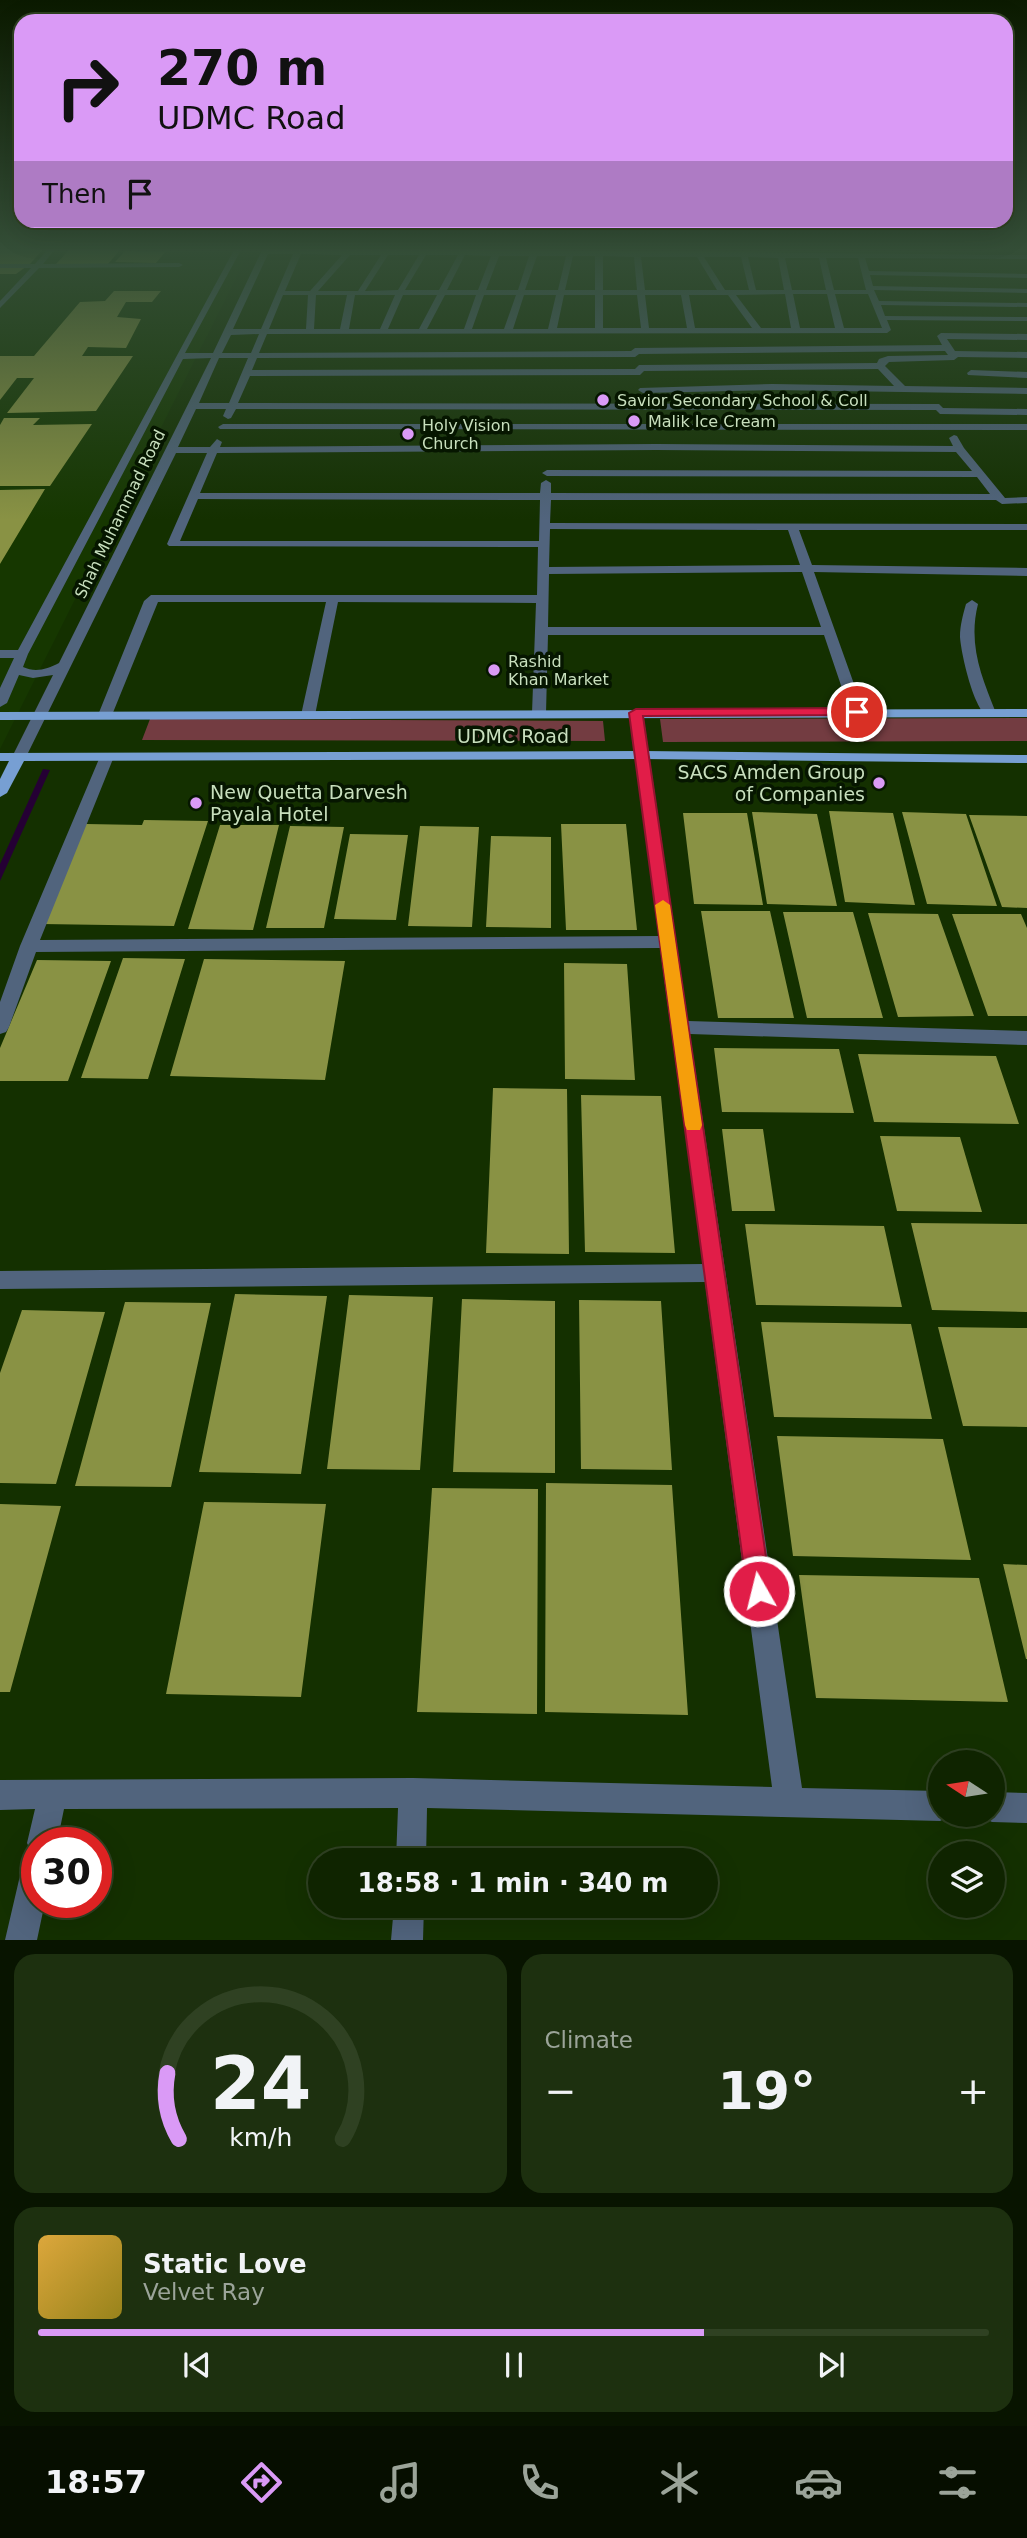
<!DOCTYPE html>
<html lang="en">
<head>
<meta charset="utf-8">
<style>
  body { margin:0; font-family:"DejaVu Sans",sans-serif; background:#1d300f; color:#f1f3f6; height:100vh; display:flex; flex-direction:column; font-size:26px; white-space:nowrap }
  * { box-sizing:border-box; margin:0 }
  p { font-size:23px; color:#9ba499 }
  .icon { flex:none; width:38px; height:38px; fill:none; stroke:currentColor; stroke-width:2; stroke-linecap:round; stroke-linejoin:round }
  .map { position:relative; height:1940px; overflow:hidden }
  .details { display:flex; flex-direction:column; gap:14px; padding:14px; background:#081400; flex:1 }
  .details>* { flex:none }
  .top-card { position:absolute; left:14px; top:14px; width:999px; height:214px; border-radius:21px; box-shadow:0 7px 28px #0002,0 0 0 2px #2f4122; background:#da9af6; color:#111; overflow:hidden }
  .needle { width:46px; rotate:282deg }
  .buttons { position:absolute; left:928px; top:1750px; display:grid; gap:14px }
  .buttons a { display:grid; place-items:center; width:77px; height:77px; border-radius:50%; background:#0f2400; box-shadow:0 7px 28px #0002,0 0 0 2px #2f4122; font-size:35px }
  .speed { position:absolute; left:21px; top:1827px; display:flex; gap:14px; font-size:35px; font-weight:700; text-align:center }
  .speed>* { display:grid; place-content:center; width:91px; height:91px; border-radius:50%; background:#0f2400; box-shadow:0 7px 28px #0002,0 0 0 2px #2f4122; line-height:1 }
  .speed .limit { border:10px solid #d22; background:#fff; color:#111 }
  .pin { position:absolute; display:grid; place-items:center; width:60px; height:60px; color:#fff; margin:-30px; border:4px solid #fff; border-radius:50%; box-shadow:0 2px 7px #0007 }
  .me { position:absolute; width:77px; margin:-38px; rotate:352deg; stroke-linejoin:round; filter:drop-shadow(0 0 5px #0008) }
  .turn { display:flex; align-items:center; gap:24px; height:147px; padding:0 28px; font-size:32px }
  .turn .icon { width:91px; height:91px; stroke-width:2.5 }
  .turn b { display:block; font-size:49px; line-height:60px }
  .then { display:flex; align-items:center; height:66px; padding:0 28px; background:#0003; gap:14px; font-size:26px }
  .big { font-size:52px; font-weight:700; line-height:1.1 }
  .details .card { flex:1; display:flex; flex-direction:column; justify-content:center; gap:10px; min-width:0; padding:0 24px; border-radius:21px; background:#1d300f }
  .details .dial { align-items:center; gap:0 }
  .dial svg { height:182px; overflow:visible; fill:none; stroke:#2f4122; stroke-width:7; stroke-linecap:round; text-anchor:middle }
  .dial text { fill:#f1f3f6; stroke:none }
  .song { display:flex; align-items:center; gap:21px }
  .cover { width:84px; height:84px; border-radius:10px; background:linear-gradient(135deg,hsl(40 70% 55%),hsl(50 70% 35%)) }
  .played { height:7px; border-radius:4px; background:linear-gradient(90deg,#da9af6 70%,#2f4122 70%) }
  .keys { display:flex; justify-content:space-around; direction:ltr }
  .heat { display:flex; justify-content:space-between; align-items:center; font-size:38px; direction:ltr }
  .details .tiles { flex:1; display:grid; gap:14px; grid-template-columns:1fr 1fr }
  .card:last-child { grid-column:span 2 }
  .trip { position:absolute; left:308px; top:1848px; width:410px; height:70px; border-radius:35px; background:#0f2400; box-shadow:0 7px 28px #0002,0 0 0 2px #2f4122; font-weight:700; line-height:70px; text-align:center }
  .dock { display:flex; height:112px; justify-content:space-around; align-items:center; background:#060e00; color:#9ba499 }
  .dock .icon { width:49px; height:49px }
  .dock .current { color:#da9af6 }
  .dock b { font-size:32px; color:#f1f3f6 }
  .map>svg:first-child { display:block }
  .built { fill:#163700 }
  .green { fill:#733c41 }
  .water { fill:#250034 }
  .building { fill:#899244 }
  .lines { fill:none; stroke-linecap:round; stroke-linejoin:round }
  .minor { fill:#51647d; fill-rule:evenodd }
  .major { fill:#779fd3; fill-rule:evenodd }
  .route { fill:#e11d48; stroke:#92132f; stroke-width:2 }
  .slow { fill:#f59e0b }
  .poi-dot { fill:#da9af6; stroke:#061600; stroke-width:2.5 }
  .labels { text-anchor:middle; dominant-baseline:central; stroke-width:7; stroke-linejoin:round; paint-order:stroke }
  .far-poi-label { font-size:16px; fill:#c8dfbd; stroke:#061600; text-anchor:start }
  .far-street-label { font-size:16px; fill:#c8dfbd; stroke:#061600 }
  .street-label { font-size:19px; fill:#c8dfbd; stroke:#061600 }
  .poi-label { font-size:19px; fill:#c8dfbd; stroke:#061600; text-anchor:end }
</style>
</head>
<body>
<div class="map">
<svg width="1027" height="1940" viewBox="0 0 1027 1940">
  <rect width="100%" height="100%" fill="#143000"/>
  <!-- built -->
  <path class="built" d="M0,248H251L0,749Z"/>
  <!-- green -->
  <path class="green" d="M1027,718V741L663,742L660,719Z
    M150,719L603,721L605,741L142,740Z"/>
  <!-- water -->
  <path class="water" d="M43,769L50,770L0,881V864Z"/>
  <!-- building -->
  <path class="building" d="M0,248H44L30,264H0Z
    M69,250H120L108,264H56Z
    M125,251L165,252L156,263L115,262Z
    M0,266H27L16,274H0Z
    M114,291H161L152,302H126L117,317L141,319L126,348L88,347L82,356H133L96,411L7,413L34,378H17L0,400V356H34L80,302L105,301Z
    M4,418H40L33,425L92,424L50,486H0V425Z
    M45,489L0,564V490Z
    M829,811L893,813L915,905L845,902Z
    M752,812L817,814L837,906L767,904Z
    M902,812L966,814L997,906L927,904Z
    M683,813H747L763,905L694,904Z
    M969,815L1027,816V908L1002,907Z
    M144,820L208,821L174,926L42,924L86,824L142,825Z
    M561,824H626L637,930H566Z
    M220,825H279L253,930L188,929Z
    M290,826L344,827L324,928H266Z
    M420,826L479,827L472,927L408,926Z
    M350,834L408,835L396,920L334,919Z
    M491,836L551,837V928L486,927Z
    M701,911H770L794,1018H718Z
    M783,912H853L883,1018H807Z
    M868,913L938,914L974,1016L898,1017Z
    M952,914H1021L1027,928V1016H988Z
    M123,958L185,959L148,1079L81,1078Z
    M204,959L345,961L325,1080L170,1076Z
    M37,960L111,961L68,1081H0V1048Z
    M564,963L627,964L635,1080L565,1079Z
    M714,1048L839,1049L854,1113L722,1112Z
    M858,1054L996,1056L1019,1124L874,1122Z
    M493,1088L567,1089L569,1254L486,1253Z
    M581,1095L661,1096L675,1253L585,1252Z
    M722,1129H763L775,1211H732Z
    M880,1136L960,1137L982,1212L897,1211Z
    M911,1223L1027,1224V1312L932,1310Z
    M745,1224L884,1226L902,1307L756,1305Z
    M235,1294L327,1296L301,1474L199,1472Z
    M349,1295L433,1297L420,1470L327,1469Z
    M462,1299L555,1301V1473L453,1472Z
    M579,1300L661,1301L672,1470L581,1469Z
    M125,1302L211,1303L171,1487L75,1486Z
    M22,1310L105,1312L56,1484L0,1483V1373Z
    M761,1322L911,1324L932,1419L774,1417Z
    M938,1327L1027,1328V1427L963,1426Z
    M777,1436L943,1439L971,1560L793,1556Z
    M546,1483L672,1485L688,1715L545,1712Z
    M432,1488L538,1489L537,1714L417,1712Z
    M204,1502L326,1504L301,1697L166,1694Z
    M0,1504L61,1506L10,1692H0Z
    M1003,1564L1027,1565V1659H1026Z
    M799,1575L979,1578L1008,1702L816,1698Z"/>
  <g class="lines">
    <!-- minor -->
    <path class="minor" d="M49,248H56L43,264L179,263L183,265L179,267L39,268L0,308V301L31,268H0V264H35Z
      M235,248H242L185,353H213L263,248L1027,255V259L865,258L869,271L1027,274V278L870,275L873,286L1027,289V293L874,290L879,301L1027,303V307L881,305L885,316L1027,317V321L887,320L891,330L887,333L267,334L259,353L631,351L635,348L942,345L937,336L941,333L1027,334V340L947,339L955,351L1027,352V358L958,357L954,360L889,362L885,366L905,386L1027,388V394L772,390L643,393L638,390L640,388L772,384L894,386L878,369L644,371L640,375L250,376L238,403L939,404L943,408L1027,409V415L940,414L936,410L236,409L231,418L228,419L223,416L226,409H196L178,447H210L217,439L222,442L220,447L656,444L953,446L949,438L954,435L957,436L964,448L1005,498L1027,497V503L1002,504L996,500H551L550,523L1027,524V530H799L812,565L1027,568V576L814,572L864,712L857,716L850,712L824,635H548L546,713L539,717L532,713L536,603L338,602L315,715L308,719L301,715L326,602H158L112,715L105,719L100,718L98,715L144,601L151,595H537L538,547L169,546L167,544L207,453H176L26,757L24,760H14L12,757L53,675L33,678L19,675L7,703L0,707V688L14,658H0V650H18ZM268,254H293L261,329H233ZM301,254L342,255L310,291H285ZM350,255H381L358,291H318ZM388,255H419L398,290L365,291ZM426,255H458L439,290H405ZM465,255L491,256L478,290H447ZM499,256H529L518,290H486ZM537,256H566L558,290H525ZM573,256H595V290H565ZM603,256L634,257L637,290H603ZM641,257H697L717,290H645ZM704,257H741L749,290H725ZM748,257L778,258L784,290H756ZM785,258H819L826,290H792ZM826,258H858L866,290H834ZM785,294L791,328H761L736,295ZM793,294H827L835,328H800ZM835,294H868L882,328H844ZM283,295H308L306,329H269ZM316,295H347L340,329H314ZM355,295H395L380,329H349ZM403,295H437L419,329H388ZM445,295H476L464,329H427ZM484,295H516L504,329H472ZM524,295H556L548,329H513ZM564,295H595V328H557ZM603,295H637L641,328H603ZM645,295H681L687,328H649ZM689,295H728L752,328H695ZM259,334L251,353H222L231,335ZM945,351L948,355L888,356L879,359L877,363L639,365L635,369L252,370L257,358L635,357L639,354ZM211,358L59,663C47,669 36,673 23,667L28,654L183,359ZM219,358H248L229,403H199ZM656,450L956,452L972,471L547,470L542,473L547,476L977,477L990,494L551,493V483L546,480L541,483L540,493H200L217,453ZM198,499L540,500L539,541H180ZM550,529L788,530L800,565L549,567ZM802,572L821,627H548L549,574Z
      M971,370L1027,372V378L968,375L967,373Z
      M223,424H1027V430L220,429L218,427Z
      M972,600L978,604C968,644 981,676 996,713L989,717C974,712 961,653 960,637C960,625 963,615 966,604Z
      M636,709L643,713L688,1021L1027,1031V1045L690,1034L802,1788L940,1791V1815L950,1816L940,1821L427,1808L426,1860H396L398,1808L64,1809L57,1843H37V1902H45L37,1940H5L22,1867L26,1856L32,1854L27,1843L35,1809L0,1810V1780L413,1778L772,1787L705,1282L0,1289V1271L703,1264L660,948L36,952L9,1027L6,1032L0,1034V1002L20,946L99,759L106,755L113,759L40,940L659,936L629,713Z
      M992,1792L1027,1793V1823L992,1822L982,1817L980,1815H992Z
      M394,1906H424L423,1940H391Z"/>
    <!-- major -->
    <path class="major" d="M1027,709V717L0,720V712Z
      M642,751L1027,755V763L642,759L24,761L7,793L0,797V779L9,761H0V753Z"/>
  </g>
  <!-- sky -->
  <linearGradient id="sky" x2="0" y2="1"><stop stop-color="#0b1a00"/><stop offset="0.48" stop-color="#344e37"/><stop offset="1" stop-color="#344e37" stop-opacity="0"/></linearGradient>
  <rect width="1027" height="520" fill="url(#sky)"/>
  <!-- route -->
  <path class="route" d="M857,708L864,712L862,715L643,716L771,1591L768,1599L759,1603L751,1599L747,1591L629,713L636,709Z"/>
  <!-- slow -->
  <path class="slow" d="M663,900L670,905L702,1125L700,1130H687L685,1125L655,905Z"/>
  <!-- markers -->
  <g class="poi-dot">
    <circle cx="603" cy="400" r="7"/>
    <circle cx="634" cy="421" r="7"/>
    <circle cx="408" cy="434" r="7"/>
    <circle cx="494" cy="670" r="7"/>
    <circle cx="879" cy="783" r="7"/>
    <circle cx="196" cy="803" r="7"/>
  </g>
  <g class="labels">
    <!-- far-poi labels -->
    <g class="far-poi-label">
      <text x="617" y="400">Savior Secondary School &amp; Coll</text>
      <text x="648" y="421">Malik Ice Cream</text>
      <text x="422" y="425">Holy Vision<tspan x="422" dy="18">Church</tspan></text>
      <text x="508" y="661">Rashid<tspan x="508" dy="18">Khan Market</tspan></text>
    </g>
    <!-- far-street labels -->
    <g class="far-street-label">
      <text transform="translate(120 514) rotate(-64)">Shah Muhammad Road</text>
    </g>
    <!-- street labels -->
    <g class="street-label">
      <text x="513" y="736">UDMC Road</text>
    </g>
    <!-- poi labels -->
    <g class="poi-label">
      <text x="865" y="772">SACS Amden Group<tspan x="865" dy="22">of Companies</tspan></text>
      <text x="210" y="792" text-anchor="start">New Quetta Darvesh<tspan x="210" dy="22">Payala Hotel</tspan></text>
    </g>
  </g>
</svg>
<div class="buttons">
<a><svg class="needle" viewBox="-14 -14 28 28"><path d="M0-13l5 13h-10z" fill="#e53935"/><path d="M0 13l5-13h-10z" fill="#9ba499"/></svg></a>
<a><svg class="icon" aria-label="layers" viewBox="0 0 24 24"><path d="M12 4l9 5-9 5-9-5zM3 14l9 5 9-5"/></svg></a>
</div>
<div class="speed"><div class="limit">30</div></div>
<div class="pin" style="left:857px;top:712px;background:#d93025"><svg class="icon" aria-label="arrive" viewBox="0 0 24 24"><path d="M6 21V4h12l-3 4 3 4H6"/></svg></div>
<svg class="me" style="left:759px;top:1591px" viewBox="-20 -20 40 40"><circle r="17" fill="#e11d48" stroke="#fff" stroke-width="3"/><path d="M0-11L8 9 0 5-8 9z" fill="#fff"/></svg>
<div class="trip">18:58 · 1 min · 340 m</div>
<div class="top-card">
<div class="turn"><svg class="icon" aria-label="right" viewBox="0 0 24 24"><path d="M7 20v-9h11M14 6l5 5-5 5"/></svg><div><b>270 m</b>UDMC Road</div></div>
<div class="then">Then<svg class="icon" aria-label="arrive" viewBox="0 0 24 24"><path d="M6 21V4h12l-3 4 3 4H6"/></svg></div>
</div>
</div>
<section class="details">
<div class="tiles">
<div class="card dial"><svg viewBox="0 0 100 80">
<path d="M14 69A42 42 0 1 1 86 69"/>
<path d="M14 69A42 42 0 0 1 9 40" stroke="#da9af6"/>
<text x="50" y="56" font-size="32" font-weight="700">24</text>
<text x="50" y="72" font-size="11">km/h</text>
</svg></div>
<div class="card"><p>Climate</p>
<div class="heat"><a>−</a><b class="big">19°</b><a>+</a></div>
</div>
<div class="card">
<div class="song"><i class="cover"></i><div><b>Static Love</b><p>Velvet Ray</p></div></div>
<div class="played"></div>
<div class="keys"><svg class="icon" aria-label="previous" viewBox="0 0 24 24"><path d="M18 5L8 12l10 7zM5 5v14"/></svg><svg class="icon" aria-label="pause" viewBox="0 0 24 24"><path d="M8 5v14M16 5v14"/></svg><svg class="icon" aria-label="next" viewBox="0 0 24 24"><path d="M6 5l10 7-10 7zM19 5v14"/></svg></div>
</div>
</div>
</section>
<nav class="dock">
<b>18:57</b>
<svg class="icon current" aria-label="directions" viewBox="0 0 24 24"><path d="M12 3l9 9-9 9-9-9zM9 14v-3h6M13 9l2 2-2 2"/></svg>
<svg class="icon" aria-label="music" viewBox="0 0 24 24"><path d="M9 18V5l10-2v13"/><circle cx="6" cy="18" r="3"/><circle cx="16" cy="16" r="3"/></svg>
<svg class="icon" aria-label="phone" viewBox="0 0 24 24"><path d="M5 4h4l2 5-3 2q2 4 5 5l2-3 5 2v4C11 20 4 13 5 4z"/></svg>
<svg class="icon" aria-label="climate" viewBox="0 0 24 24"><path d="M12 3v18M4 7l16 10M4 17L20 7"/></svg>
<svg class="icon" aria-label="car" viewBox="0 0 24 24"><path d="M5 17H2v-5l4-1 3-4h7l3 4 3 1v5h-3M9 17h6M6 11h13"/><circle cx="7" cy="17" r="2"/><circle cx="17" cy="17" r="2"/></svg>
<svg class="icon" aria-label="filters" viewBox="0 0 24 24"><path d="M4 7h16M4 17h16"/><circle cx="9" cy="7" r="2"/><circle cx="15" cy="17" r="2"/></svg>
</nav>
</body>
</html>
